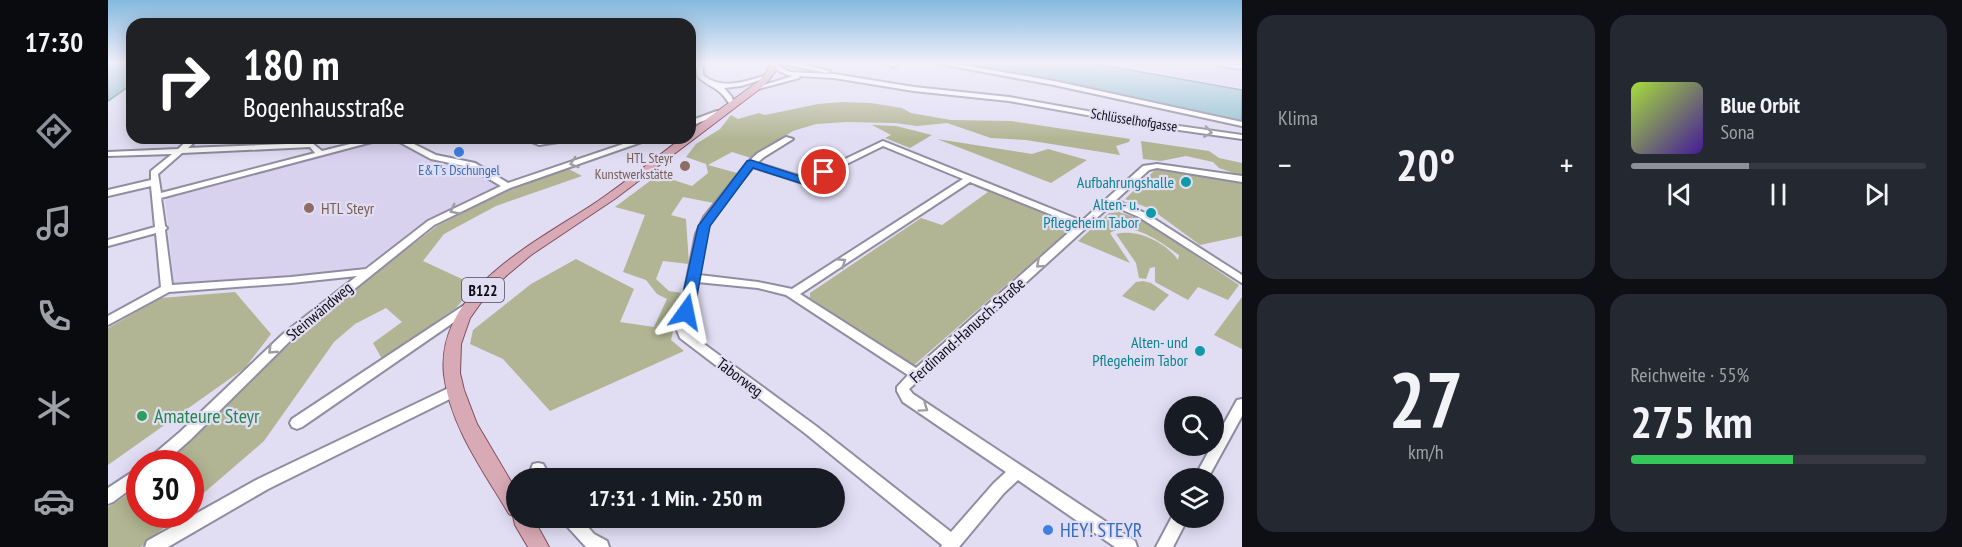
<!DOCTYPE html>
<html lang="de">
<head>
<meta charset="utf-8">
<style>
  body { margin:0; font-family:"PT Sans Narrow",sans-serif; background:#242831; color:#f1f3f6; height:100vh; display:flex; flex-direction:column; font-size:22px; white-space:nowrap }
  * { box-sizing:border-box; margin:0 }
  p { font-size:20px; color:#9ea1a6 }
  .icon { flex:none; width:33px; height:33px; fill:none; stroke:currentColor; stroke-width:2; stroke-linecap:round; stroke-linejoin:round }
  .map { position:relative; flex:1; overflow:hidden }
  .side { display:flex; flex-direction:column; gap:15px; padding:15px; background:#0d0f14; width:720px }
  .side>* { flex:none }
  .guide { position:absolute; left:18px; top:18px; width:570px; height:126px; border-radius:18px; box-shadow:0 3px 15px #0003; background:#202124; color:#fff; overflow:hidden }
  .buttons { position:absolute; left:1056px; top:396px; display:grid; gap:12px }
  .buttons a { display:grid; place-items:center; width:60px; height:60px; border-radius:50%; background:#171b24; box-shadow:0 3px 15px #0003; font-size:30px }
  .speed { position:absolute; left:18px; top:450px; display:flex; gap:12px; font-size:30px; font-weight:700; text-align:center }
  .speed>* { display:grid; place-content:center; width:78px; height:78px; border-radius:50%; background:#171b24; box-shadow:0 3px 15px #0003; line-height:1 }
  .speed .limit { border:9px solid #d22; background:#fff; color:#111 }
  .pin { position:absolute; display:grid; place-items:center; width:51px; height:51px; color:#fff; margin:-26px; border:3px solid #fff; border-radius:50%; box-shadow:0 2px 6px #0007 }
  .me { position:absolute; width:66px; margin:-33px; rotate:12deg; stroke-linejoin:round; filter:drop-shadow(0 0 4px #0008) }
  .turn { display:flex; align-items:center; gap:21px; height:126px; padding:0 18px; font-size:27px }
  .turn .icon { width:78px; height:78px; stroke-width:2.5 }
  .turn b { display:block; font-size:42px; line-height:51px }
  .big { font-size:45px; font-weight:700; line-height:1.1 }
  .side .tile { flex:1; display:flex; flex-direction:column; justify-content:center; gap:9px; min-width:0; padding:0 21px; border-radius:18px; background:#242831 }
  .side .dial { align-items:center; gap:0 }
  .dial b { font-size:78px; line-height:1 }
  .song { display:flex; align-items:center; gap:18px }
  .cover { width:72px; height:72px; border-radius:9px; background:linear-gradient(135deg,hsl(80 70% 55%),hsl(260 70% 35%)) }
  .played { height:6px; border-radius:3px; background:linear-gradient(90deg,#8c9099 40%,#363941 40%) }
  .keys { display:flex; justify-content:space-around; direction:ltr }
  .heat { display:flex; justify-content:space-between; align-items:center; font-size:33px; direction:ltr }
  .charge { height:9px; border-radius:4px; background:linear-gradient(90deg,#34c759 55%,#363941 0) }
  .side .tiles { flex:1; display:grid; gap:15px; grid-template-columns:repeat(2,1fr) }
  .trip { position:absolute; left:398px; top:468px; width:339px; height:60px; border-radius:30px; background:#171b24; box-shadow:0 3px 15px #0003; font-weight:700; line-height:60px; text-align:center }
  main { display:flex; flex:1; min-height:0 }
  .menu { display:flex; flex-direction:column; width:108px; justify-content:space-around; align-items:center; background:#090b0e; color:#9ea1a6 }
  .menu .icon { width:42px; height:42px }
  .menu .on { color:#8c9099 }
  .menu b { font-size:27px; color:#f1f3f6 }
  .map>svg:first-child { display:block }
  .built { fill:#d8d2ef }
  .green { fill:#b1b593 }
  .water { fill:#8fc1ce; stroke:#688a96; stroke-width:1.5 }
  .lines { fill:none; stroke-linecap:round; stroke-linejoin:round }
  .minor-casing { stroke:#918da1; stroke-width:4 }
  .major-casing { stroke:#804e5d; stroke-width:2 }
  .minor { fill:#fff; fill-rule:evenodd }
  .major { fill:#d8aab6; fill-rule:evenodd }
  .oneway { stroke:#9e9da0 }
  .route { fill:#1a73e8; stroke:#114b97; stroke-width:1.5 }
  .shop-dot { fill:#3f7fe0; stroke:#e1ddf3; stroke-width:2 }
  .education-dot { fill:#8d6e63; stroke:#e1ddf3; stroke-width:2 }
  .culture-dot { fill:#0f9aa8; stroke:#e1ddf3; stroke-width:2 }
  .leisure-dot { fill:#2e9e5b; stroke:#e1ddf3; stroke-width:2 }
  .labels { text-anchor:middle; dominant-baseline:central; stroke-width:4.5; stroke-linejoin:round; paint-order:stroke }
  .far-street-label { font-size:14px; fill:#0d0b12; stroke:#e1ddf3 }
  .far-education-label { font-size:14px; fill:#785e54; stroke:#e1ddf3; text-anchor:end }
  .far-shop-label { font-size:14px; fill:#366cbe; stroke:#e1ddf3 }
  .shield { fill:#e1ddf3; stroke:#4d4a56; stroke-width:1.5 }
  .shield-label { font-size:15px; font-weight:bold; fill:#0d0b12 }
  .culture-label { font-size:16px; fill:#0d838f; stroke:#e1ddf3; text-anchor:end }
  .education-label { font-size:16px; fill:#785e54; stroke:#e1ddf3; text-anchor:start }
  .street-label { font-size:16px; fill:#0d0b12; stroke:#e1ddf3 }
  .near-leisure-label { font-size:20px; fill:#27864d; stroke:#e1ddf3; text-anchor:start }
  .near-shop-label { font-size:20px; fill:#366cbe; stroke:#e1ddf3; text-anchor:start }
</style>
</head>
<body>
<main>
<nav class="menu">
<b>17:30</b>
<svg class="icon on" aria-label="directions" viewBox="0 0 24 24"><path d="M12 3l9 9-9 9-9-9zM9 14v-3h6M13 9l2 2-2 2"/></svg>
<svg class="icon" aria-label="music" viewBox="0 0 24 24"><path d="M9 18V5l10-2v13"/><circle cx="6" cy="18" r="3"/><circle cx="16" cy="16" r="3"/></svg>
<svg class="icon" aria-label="phone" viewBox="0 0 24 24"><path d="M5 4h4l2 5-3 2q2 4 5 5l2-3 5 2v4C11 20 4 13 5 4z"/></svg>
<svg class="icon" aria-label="climate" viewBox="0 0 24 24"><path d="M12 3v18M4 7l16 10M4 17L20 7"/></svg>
<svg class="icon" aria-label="car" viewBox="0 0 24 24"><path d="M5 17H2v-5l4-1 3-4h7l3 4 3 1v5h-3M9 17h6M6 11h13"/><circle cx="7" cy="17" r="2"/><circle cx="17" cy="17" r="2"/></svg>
</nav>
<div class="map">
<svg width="1134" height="547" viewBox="0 0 1134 547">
  <rect width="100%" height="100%" fill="#e1ddf3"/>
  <!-- built -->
  <path class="built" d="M1005,63H1134V88L1080,79Z
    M281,139L326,162L348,160L390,187L317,221L252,270L66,284L57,196Z"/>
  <!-- green -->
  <path class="green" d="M735,102L763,103L794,108L803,113L843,120L903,121L1022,139L1021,142L1008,146L1012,155L918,140L883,138L839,123L809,126L787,123L739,122L708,124L685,131L643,158L624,152L600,165L629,173L606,203L575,197L563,215L578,219L581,264L555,261L548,279L561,291L574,293L563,340L576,351L442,411L395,359L362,344L365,330L423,284L468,259L526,289L512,322L546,327L559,299L549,294L538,280L515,272L537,215L507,207L550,175L584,186L600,173L598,164L578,157L588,144L612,129L623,115L630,119L651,113L657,115L710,104Z
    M764,125L788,126L824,135L802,148L777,138L783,135Z
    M829,139L924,154L940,149L979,160L943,183Z
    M1033,141L1101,151L1111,158L1134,163V176L1111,168L1105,162L1078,156L1053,161L1035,159Z
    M459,168L474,176L388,206L336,234L315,261L367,285L348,308L274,359L265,343L294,322L278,308L247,324L226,342L156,441L83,504L82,464L60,463L162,361L262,277L329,226L385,197Z
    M1048,169L1134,181V236L1092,245L1043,209L1017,199Z
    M870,184L967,225L805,366L702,298V293L813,218L834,225L880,192L866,186Z
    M1011,212L1035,220L1131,285L1120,300L1090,287L1080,300L1047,282V267L1042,268L1038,279L1031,278L1028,263L1008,234C1029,228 1059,243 1070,260L1071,255C1054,243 1023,219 1002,233L1022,263L970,241L1001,213Z
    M1035,281L1043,283L1061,295L1046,311L1014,296L1028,282Z
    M127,292L163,334L137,368L0,465V328L53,298Z
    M1134,297V349L1106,335Z
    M31,487L32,514L71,515L33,547H0V507Z"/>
  <!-- water -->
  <path class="water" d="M0,63H24V84L0,101Z
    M842,63H983L1134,90V121Z"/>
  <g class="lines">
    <defs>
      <path id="minor" d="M588,63H594L595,75C614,91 638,81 659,75L662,77L633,86L616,88L623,96L627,104L624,106L622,105C612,87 604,89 590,77Z
        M671,63H687L722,71L719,73Z
        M777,63H787L788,65L785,67Z
        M827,63H843L946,81L1134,122V126L946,85Z
        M1103,63L1134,65V69L1106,65Z
        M666,64L682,72L726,74L806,87L901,97L1029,120L1134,135V139L1029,124L901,101L806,91L726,78L692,76L691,78L643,91V89L685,76L679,75L664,67V65Z
        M609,111L616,113L582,126V121Z
        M678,137L685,139L656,157L649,163L697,178L775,141L974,221L1035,166L1049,164L1134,176V182L1049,168L1041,170L1008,200L1037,213L1134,275V283L1031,217L1003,205L801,389L805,394L1027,541L1029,547H1007L910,480L896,493L851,547H833L834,545L698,434L572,338L569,330L588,234L596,217L640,162L650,153ZM775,146L855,179L684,289L650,282L591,275L598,234L603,219L645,167L698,184ZM862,182L969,225L808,368L692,294ZM589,282L650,288L678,295L800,375L789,387V391L795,402L898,472L886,483L843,532L708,426L581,333Z
        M82,138H91L80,148L204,143L214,151L266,138H279L53,198L57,226L59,228L57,230L64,285L183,277L258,269L320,221L393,186L361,167L323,159L284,138H294L328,155L367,163L400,183L533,138H545L402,188L326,225L183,340L82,440L55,464H37L39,460L72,432L175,334L249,276L183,283L61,292L0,325V316L53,287L48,233L0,246V240L47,227L43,186L0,196V190L43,180V171L64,154L0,156V152L70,149ZM202,147L207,153L53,193L50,174L74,153Z
        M414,138C421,138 428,140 435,140C446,139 456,138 467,138L463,140L431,145Z
        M361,302L367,306L365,309L194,427L189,429L184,427L182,423L184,419Z
        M347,385L352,386L353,390L352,394L160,489L60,547H37L39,541L150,479Z
        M1134,399V416L1100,478H1086L1129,400Z
        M430,463L435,464L443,478H428L423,469L425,464Z
        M32,467V482L5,502L0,504V488Z
        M1066,513V518H1080L1065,547H1048Z
        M454,518H472L486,534L499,541L501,547H478L456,523Z"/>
      <path id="major" d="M662,63H670L667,72L657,85L508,198L423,255L399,275L377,297L362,318L353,344L352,373L356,390L369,424L408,490V518H425L441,547H420L407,525L405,516L401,514C376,472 342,426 336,375C327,289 431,241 490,201C519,181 546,159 574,138H582V131L651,81L659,71Z"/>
    </defs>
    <!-- minor casing -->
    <use href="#minor" class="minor-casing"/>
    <!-- major casing -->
    <use href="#major" class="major-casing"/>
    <!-- minor -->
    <use href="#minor" class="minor"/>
    <!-- major -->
    <use href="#major" class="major"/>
  </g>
  <!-- one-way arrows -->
  <defs><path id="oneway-chevron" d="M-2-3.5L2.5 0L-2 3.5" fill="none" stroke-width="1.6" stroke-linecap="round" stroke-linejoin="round" transform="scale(1.5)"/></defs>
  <g class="oneway">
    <use href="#oneway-chevron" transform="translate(1100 132) rotate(9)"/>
    <use href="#oneway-chevron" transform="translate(466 163) rotate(162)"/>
    <use href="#oneway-chevron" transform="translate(346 210) rotate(153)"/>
    <use href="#oneway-chevron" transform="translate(734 262) rotate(-33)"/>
    <use href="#oneway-chevron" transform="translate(932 264) rotate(138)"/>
    <use href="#oneway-chevron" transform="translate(164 350) rotate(137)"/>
    <use href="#oneway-chevron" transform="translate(816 408) rotate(34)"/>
  </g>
  <!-- sky -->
  <linearGradient id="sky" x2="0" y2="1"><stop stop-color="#84b9de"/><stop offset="0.45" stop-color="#f2f0fa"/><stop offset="1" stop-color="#f2f0fa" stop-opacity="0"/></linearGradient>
  <rect width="1134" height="140" fill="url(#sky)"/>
  <!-- route -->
  <path class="route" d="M643,160L697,178L716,169L722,172L698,185L645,168L602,226L586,312L584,316H573L571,312L590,226L639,161Z"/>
  <!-- markers -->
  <g class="shop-dot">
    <circle cx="351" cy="152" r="6"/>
    <circle cx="940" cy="530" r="6"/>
  </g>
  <g class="education-dot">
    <circle cx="577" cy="166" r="6"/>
    <circle cx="201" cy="208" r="6"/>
  </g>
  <g class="culture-dot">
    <circle cx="1078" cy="182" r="6"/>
    <circle cx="1043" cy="213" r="6"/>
    <circle cx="1092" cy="351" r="6"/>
  </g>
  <circle class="leisure-dot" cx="34" cy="416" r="6"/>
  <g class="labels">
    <!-- far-street labels -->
    <g class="far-street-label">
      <text transform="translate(1026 120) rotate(9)">Schlüsselhofgasse</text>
    </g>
    <!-- far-education labels -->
    <g class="far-education-label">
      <text x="565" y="158">HTL Steyr<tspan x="565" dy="16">Kunstwerkstätte</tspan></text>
    </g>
    <!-- far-shop labels -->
    <g class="far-shop-label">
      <text x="351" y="170">E&amp;T's Dschungel</text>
    </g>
    <!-- shield labels -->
    <rect class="shield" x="354" y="278" width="42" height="24" rx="4.5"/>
    <g class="shield-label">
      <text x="375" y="290">B122</text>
    </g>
    <!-- culture labels -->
    <g class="culture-label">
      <text x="1066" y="182">Aufbahrungshalle</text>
      <text x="1031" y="204">Alten- u.<tspan x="1031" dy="18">Pflegeheim Tabor</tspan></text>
      <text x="1080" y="342">Alten- und<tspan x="1080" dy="18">Pflegeheim Tabor</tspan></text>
    </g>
    <!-- education labels -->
    <g class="education-label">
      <text x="213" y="208">HTL Steyr</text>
    </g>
    <!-- street labels -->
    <g class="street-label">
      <text transform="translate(211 311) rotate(-40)">Steinwändweg</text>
      <text transform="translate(859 330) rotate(-42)">Ferdinand-Hanusch-Straße</text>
      <text transform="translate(632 377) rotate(37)">Taborweg</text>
    </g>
    <!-- near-leisure labels -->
    <g class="near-leisure-label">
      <text x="46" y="416">Amateure Steyr</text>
    </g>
    <!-- near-shop labels -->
    <g class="near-shop-label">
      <text x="952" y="530">HEY! STEYR</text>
    </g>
  </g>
</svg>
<div class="buttons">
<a><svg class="icon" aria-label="search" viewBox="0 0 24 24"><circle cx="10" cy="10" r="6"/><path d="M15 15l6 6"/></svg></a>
<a><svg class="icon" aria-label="layers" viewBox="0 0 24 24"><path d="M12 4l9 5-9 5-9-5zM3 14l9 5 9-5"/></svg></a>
</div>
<div class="speed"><div class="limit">30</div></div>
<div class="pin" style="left:716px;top:172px;background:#d93025"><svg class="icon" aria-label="arrive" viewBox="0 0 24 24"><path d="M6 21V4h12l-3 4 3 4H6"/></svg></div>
<svg class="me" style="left:578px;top:312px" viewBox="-20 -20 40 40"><path d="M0-17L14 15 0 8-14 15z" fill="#1a73e8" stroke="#fff" stroke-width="4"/></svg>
<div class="trip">17:31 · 1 Min. · 250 m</div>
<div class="guide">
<div class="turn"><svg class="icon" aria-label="right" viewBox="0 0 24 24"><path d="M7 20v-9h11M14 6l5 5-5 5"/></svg><div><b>180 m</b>Bogenhausstraße</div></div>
</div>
</div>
<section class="side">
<div class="tiles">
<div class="tile"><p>Klima</p>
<div class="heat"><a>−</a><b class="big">20°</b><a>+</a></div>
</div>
<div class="tile">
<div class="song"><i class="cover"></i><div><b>Blue Orbit</b><p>Sona</p></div></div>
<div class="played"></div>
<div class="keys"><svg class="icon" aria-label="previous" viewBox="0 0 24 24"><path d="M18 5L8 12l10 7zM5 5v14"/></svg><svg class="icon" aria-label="pause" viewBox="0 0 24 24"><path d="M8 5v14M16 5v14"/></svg><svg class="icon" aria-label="next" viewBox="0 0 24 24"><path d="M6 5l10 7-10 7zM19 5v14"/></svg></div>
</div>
<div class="tile dial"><b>27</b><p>km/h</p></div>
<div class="tile"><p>Reichweite · 55%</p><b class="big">275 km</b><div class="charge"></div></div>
</div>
</section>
</main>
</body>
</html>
